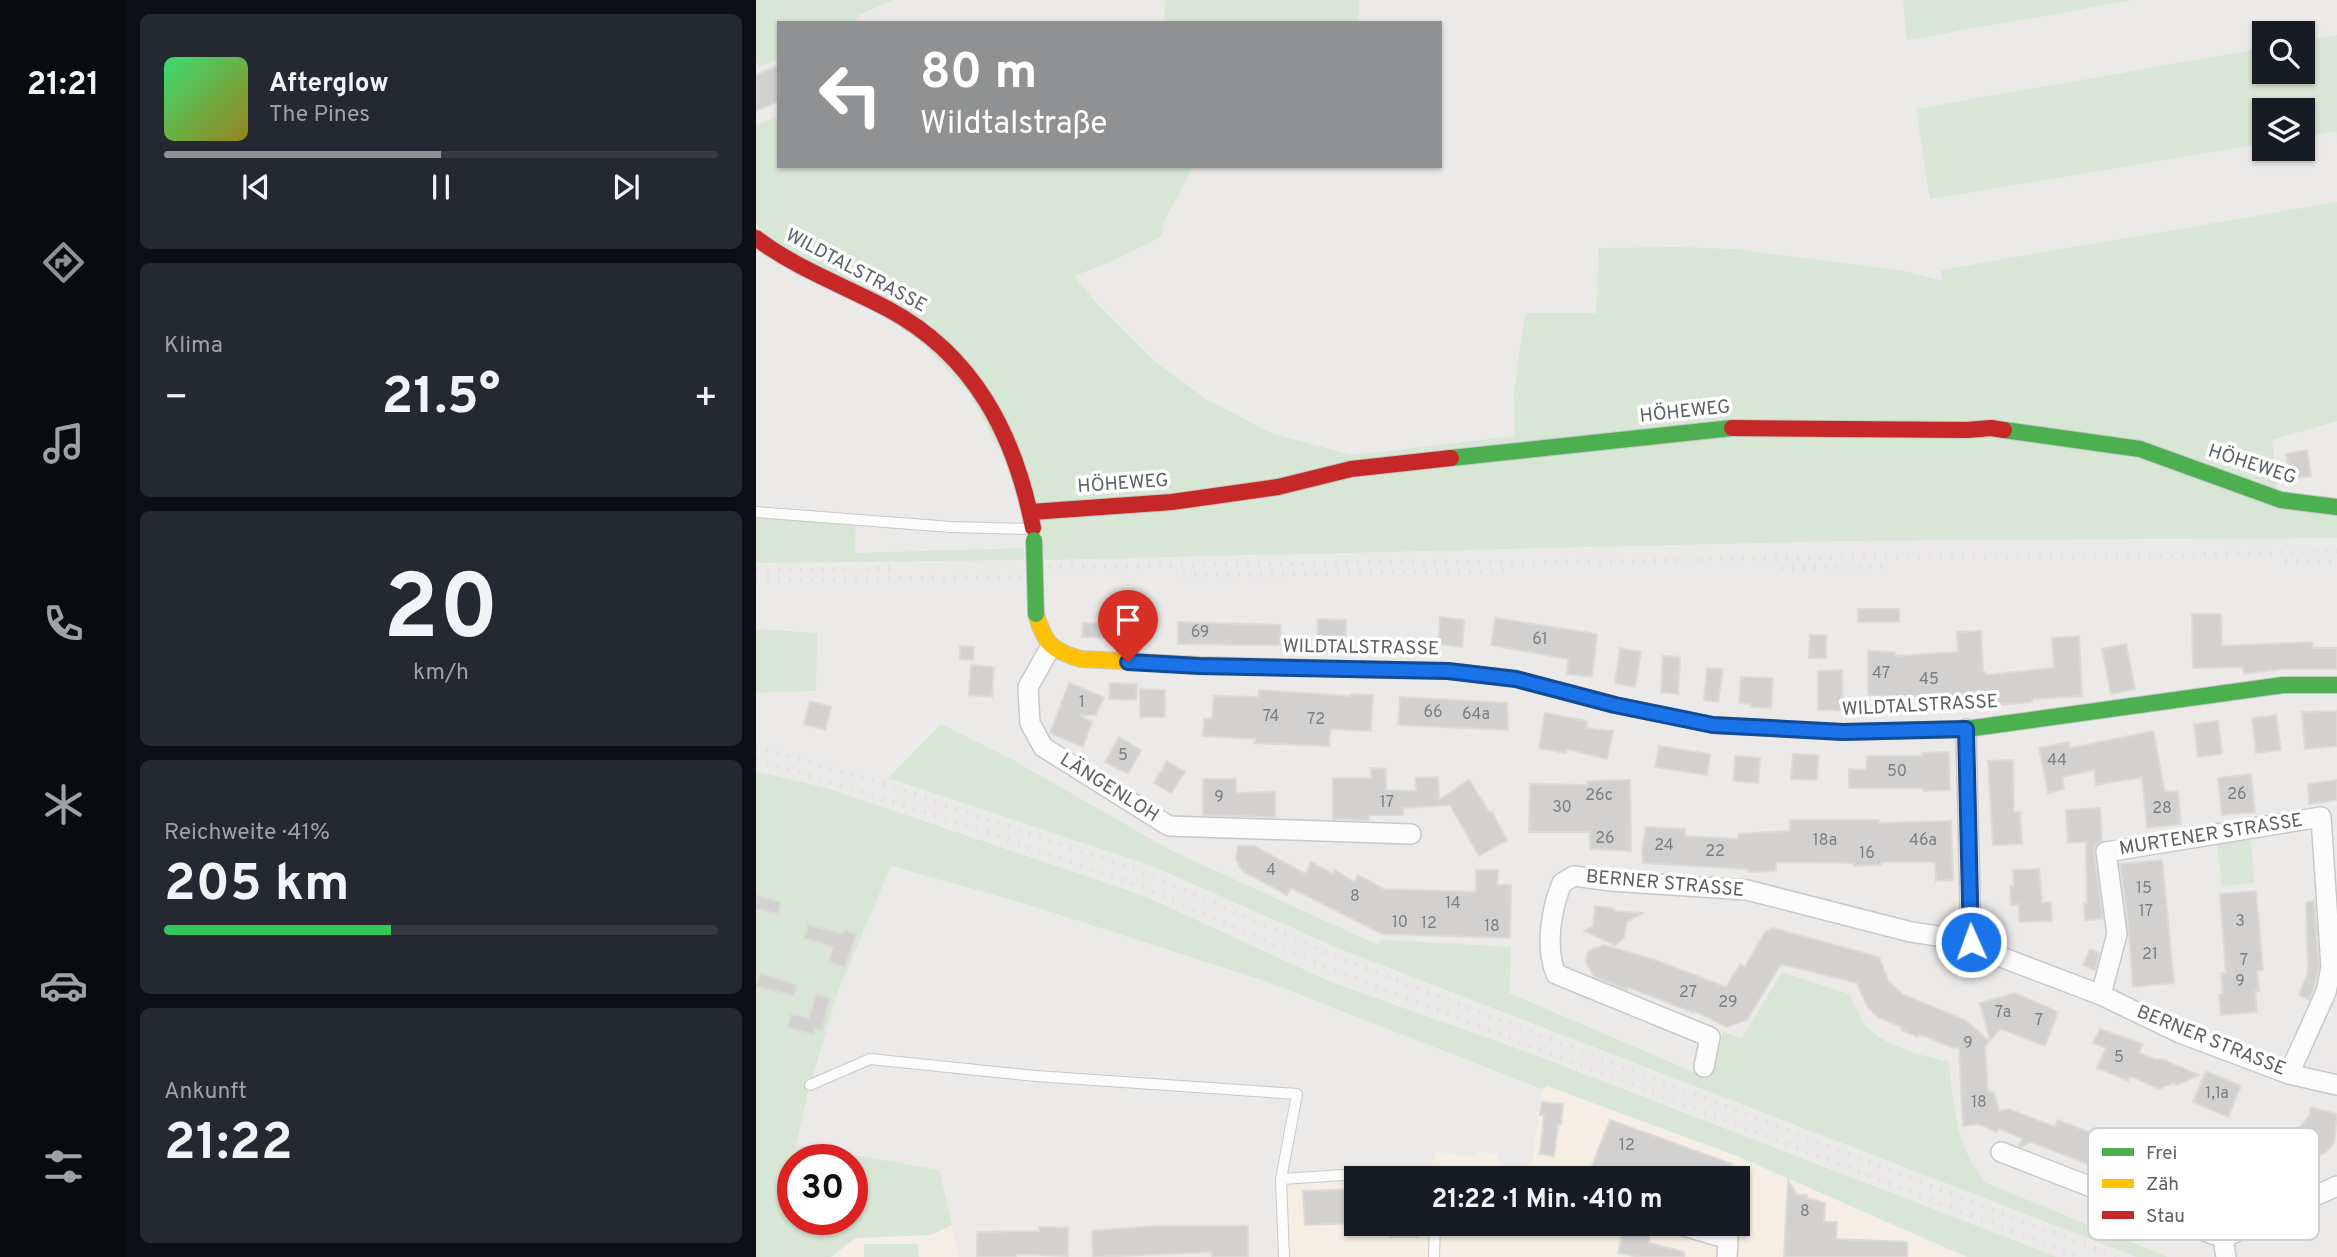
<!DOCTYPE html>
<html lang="de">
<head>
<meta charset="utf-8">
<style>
  body { margin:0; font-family:Overpass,sans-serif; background:#242831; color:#f1f3f6; height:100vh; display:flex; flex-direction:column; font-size:26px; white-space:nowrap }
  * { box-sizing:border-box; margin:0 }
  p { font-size:23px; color:#9ea1a6 }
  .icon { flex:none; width:38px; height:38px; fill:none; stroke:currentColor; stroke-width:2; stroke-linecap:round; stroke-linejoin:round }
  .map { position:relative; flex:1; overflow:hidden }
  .side { display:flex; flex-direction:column; gap:14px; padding:14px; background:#0d0f14; width:630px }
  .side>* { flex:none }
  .hud { position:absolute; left:21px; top:21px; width:665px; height:147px; border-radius:0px; box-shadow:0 2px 5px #0004; background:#8f9192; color:#fff; overflow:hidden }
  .buttons { position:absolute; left:1496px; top:21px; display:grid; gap:14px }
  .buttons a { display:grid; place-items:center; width:63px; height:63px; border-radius:0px; background:#171b24; box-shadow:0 2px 5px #0004; font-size:35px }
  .speed { position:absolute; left:21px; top:1144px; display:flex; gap:14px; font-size:35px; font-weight:700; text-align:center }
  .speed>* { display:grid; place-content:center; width:91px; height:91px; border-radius:50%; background:#171b24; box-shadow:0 2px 5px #0004; line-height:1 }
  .speed .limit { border:10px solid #d22; background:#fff; color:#111 }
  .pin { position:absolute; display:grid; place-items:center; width:60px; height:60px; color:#fff; margin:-72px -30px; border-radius:50% 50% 50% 0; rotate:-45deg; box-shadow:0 0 7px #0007 }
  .pin .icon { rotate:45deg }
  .me { position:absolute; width:77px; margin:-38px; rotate:358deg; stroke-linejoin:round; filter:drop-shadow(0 0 5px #0008) }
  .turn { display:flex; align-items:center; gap:24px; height:147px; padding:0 28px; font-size:32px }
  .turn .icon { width:91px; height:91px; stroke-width:2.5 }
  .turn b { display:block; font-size:49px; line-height:60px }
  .big { font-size:52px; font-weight:700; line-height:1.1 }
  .side .widget { flex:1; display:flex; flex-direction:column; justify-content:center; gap:10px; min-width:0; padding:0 24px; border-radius:10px; background:#242831 }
  .side .dial { align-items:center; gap:0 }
  .dial b { font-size:91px; line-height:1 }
  .song { display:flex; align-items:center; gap:21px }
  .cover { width:84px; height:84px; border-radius:10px; background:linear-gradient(135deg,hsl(140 70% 55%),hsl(50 70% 35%)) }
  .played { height:7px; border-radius:4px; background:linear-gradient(90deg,#8f9192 50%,#363941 50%) }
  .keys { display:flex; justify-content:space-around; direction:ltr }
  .heat { display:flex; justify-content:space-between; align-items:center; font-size:38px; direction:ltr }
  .charge { height:10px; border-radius:5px; background:linear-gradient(90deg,#34c759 41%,#363941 0) }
  .trip { position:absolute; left:588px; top:1166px; width:406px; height:70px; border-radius:0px; background:#171b24; box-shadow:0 2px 5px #0004; font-weight:700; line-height:70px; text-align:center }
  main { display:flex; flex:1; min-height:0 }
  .tabs { display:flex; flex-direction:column; width:126px; justify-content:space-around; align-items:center; background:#090b0e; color:#9ea1a6 }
  .tabs .icon { width:49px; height:49px }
  .tabs .selected { color:#8f9192 }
  .tabs b { font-size:32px; color:#f1f3f6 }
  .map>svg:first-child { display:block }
  .commercial { fill:#f4eee3; fill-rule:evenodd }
  .green { fill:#d8e6d5; fill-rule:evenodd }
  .building { fill:#d3d1d0; stroke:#dcdad7; stroke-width:2 }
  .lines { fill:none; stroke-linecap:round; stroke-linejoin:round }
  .lane-casing { stroke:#c9c8c7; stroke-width:12 }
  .street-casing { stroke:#c9c8c7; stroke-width:22 }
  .fast-casing { stroke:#c6c7c7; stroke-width:18 }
  .slow-casing { stroke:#c6c7c7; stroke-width:18 }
  .jam-casing { stroke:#c6c7c7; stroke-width:18 }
  .lane { stroke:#fcfcfc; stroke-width:10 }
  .street { stroke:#fcfcfc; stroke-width:19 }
  .fast { stroke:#4caf50; stroke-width:16 }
  .slow { stroke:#ffc107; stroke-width:16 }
  .jam { stroke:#c62828; stroke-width:16 }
  .rail { stroke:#e3e2e2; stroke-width:5; stroke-dasharray:2 9; stroke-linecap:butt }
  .fast-bridge-casing { stroke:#c6c7c7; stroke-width:18; stroke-linecap:butt }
  .fast-bridge { stroke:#4caf50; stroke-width:16 }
  .route-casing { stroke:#114b97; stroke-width:18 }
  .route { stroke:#1a73e8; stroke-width:12 }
  .labels { text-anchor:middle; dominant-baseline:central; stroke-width:7; stroke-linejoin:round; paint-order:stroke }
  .number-label { font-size:16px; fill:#7c7e80 }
  .street-label { font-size:19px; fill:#5d6164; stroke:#fff }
  .key { fill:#fff; stroke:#ced0d0; stroke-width:2 }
  .key-label { font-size:19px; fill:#5d6164 }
</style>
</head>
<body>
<main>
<nav class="tabs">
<b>21:21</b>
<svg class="icon selected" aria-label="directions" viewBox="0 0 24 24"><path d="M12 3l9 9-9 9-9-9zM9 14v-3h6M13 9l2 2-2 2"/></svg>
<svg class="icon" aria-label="music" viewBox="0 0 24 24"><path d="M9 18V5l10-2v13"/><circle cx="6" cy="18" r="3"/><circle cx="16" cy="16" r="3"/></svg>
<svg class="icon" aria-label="phone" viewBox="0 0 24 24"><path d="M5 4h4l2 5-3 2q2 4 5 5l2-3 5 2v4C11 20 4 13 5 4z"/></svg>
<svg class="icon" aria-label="climate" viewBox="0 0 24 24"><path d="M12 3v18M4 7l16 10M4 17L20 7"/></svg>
<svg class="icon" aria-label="car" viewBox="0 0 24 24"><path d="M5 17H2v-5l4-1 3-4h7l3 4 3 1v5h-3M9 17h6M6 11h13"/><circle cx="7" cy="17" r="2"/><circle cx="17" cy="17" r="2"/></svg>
<svg class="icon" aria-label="filters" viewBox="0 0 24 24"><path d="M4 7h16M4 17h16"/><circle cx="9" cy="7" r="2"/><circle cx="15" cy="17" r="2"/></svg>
</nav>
<section class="side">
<div class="widget">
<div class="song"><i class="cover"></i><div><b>Afterglow</b><p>The Pines</p></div></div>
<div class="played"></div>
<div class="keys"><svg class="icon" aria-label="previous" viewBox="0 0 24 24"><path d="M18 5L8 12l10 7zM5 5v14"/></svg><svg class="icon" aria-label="pause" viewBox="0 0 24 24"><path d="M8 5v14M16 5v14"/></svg><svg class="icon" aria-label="next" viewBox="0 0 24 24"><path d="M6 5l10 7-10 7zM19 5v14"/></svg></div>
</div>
<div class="widget"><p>Klima</p>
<div class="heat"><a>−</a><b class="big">21.5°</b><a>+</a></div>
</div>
<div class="widget dial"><b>20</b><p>km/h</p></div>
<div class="widget"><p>Reichweite · 41%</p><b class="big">205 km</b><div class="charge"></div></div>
<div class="widget"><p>Ankunft</p><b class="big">21:22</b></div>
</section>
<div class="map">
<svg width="1581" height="1257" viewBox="0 0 1581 1257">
  <rect width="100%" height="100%" fill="#eceae8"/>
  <!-- commercial -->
  <path class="commercial" d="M791,1086L981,1156L1211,1257H521L519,1196L522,1176L610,1169L675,1170L680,1152L719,1157L722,1152L741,1154L747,1174L774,1176L786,1089ZM600,1178H982V1223H600Z
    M196,1225L203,1257H75L99,1238L174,1235Z"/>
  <!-- green -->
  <path class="green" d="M0,0H137L103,15L97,23H23V60L3,67L0,62Z
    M409,0H603V23H408Z
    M1147,0H1377L1151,40Z
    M1581,35V137L1580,131L1547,137V110H1508V143L1174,199L1160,109L1508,48V72H1547V41Z
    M23,116V166H438L408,221L405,237L354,262L318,276L342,305L398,361L450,399L517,434L597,455L759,436L758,393L769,313H840L843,248L923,247L977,249L1148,271L1187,281L1185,270L1581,202V421L1516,440L1523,506L1581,513V538L1084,541L290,560L265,507L247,456L213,393L165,342L9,233L0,224V125Z
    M0,510L100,517L99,553L268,548V560L0,563Z
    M0,629L61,633L60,691L0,693Z
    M185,724L257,760L414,850L622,945L626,940L755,947L753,993L954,1079L967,1032L986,1038L1026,972L1093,994C1098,1003 1102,1015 1108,1023C1122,1044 1168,1057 1192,1061C1199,1108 1198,1145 1230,1183L1412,1257H1381L584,949L396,866L132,778Z
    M0,771L70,788L386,895L575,982L779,1055L1301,1257H1211L981,1156L791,1086L786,1089L506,980L267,903L135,866L82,991L52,1092L40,1145L183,1170L196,1225L174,1235L99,1238L75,1257H0ZM37,1160H96V1220H37Z
    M1495,840L1498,883L1466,886L1461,844Z
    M108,1244H162L163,1257H108Z"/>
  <!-- building -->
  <path class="building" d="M23,65V101L0,111V75Z
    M1551,450L1555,476L1536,479L1530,454Z
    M1102,609H1143V622H1102Z
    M1436,614H1465L1466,646L1556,642L1557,648H1581V669H1527L1488,674L1487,667L1437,668Z
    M684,617L708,620L706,647L682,644Z
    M739,618L841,634L836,677L811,674L812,659L735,645Z
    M562,619L590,620V641L561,640Z
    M422,622L525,625L524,645L422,644Z
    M327,623L369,624V638L326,637Z
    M1225,631L1227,672H1229L1230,675L1298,668L1296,638L1323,636L1326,696L1276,699V702L1252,704L1162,707V696L1112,695V651L1139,652V656L1202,652L1201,632Z
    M1054,635H1070V658H1053Z
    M1370,644L1379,689L1355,694L1346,649Z
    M204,646L218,647L217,660L204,659Z
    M864,648L885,652L879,687L859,683Z
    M907,656L924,657L922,694L905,692Z
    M215,665L238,667L236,697L213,695Z
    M951,668L967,669L962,702L948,700Z
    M1086,670L1087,710H1062V671Z
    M985,677L1017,678L1015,708L995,707V704L983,703Z
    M313,683L348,697L340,715H323L336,722L327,747L294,733Z
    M354,683L381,684L380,700L353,699Z
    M384,689L409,690V717H384Z
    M503,690L595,696V694L617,695L615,731L574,729L573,746L498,743L499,739L447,736L448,719H456L458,696L502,697Z
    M644,697L751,703L752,730L642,725Z
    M54,701L75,707L69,730L48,724Z
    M1581,711V746L1549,749L1546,712Z
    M789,713L831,721L830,728L857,731L851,759L811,749L810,753L783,748Z
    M1520,715L1525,750L1500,753L1496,718Z
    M1462,721L1466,754L1442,757L1438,724Z
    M1397,731L1409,792L1422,791L1425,824L1391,828L1386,777L1340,785L1338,770L1306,777L1308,789L1292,793L1283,748L1313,742L1314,748Z
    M363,737L385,750L372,774L349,762Z
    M903,746L954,754L951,775L899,767Z
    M1193,752L1194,790L1168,791L1167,788H1093V769L1110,770L1111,756H1166V753Z
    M1037,754L1062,755L1061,780L1035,779Z
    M979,756L1004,758L1002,783L978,781Z
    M1257,760L1258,812H1264L1266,844L1237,845L1232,761Z
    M411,761L429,772L415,793L398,783Z
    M615,768L630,769V790L660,791L659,778L682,777L683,800L713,780L734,813L736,812L751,840L723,856L694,805L647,808V815H613V820L577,819V778H615Z
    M1495,774L1499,812L1466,815L1462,778Z
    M447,779H480V793L519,792V817L447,815Z
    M874,780L875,851L834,849V832H773L774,784L831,785V781Z
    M1581,780V800L1553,804L1552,784Z
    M1344,808L1346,841L1339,847L1338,854L1347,919L1329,920L1328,903H1331L1330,842L1312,843L1310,810Z
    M1034,820H1123V823L1195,821L1197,880L1180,881L1179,862H1125V865L1098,866V863L1020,862V871L992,872V869L887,863L886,851L890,827L929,829V836L982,839V834L1034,831Z
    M482,846H498L550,874L555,862L577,874L579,870L598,882L602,875L628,889L720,892V870H742L741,885H755L754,938L626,934L535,888L531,895L486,871L480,859Z
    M1406,860L1418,983L1377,987L1373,932L1364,864Z
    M1283,869L1286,903L1295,902L1296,921L1263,922V904L1255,905L1254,886H1258L1257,870Z
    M1500,891L1507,970L1501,971L1503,991H1499L1501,1012L1465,1015L1463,994H1467L1465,973H1470L1464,894Z
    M0,895L25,902L22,914L0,909Z
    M1558,901L1563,966L1558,988L1553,1000L1543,995L1552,973L1550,902Z
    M839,906L856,908L859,911L886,913L871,922L868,938L859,945L828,931L837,926Z
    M52,925L87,934L88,930L100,934L89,967L73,962L77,947L48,938Z
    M1017,928L1123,957L1133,982L1148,995L1209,1020L1233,1041L1229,1046L1232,1092H1238L1243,1111L1253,1109L1299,1127L1302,1120L1409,1162L1408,1164L1435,1174L1520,1137L1521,1140L1539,1133L1553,1116L1555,1107L1581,1114L1578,1143L1569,1153L1544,1165L1439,1209L1397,1193L1398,1190L1275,1142L1266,1147L1263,1146L1266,1138L1242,1128L1241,1132L1222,1124L1207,1126L1203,1047L1198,1048L1163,1034L1162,1037L1145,1030L1146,1027L1123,1018L1112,1008L1101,983L1025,964L991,1020L971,1027L939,1011L938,1013L872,987L871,990L838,976L830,962L832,951L848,945L902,961L970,987L984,964L989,967L1009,932Z
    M1334,949L1343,953L1339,970L1327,965Z
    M4,973L41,985L38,996L0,986Z
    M1259,993L1302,1012L1289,1046L1245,1029L1234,1040L1224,1003Z
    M60,994L74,998L66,1030L59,1028L58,1034L32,1028L35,1014L53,1018Z
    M1344,1029L1387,1044L1383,1053L1401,1060L1406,1059L1443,1075L1421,1085L1417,1083L1403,1089L1374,1076L1372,1081L1341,1068L1350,1048L1337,1043Z
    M1450,1071L1485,1086L1472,1117L1437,1102Z
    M786,1102L807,1104L805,1124H802L798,1156L784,1154L788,1115H784Z
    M854,1120L976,1164L970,1178H860L835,1168Z
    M1032,1180L1041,1195H1051V1198L1069,1203L1068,1222H1081L1080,1239L1151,1242V1257H1028Z
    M600,1189V1223L549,1225L547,1191Z
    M634,1223H662V1237H634Z
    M868,1223L893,1228V1243L928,1252V1257H883L862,1253Z
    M398,1226H492V1257H456V1252L337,1257L336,1231Z
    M283,1227L312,1228V1256L260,1254V1257H221V1232L283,1231Z"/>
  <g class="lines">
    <defs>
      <path id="lane" d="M0,512L195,527L275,529
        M54,1085L114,1059L280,1076L541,1094L525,1179L528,1257
        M682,1174L711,1177
        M525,1179L603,1174H682L681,1178
        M678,1257L679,1223"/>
      <path id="street" d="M294,648L272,687L274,723L287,747L413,826L655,834
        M1215,941L1237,954L1345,995L1424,1033L1533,1074L1581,1085
        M1345,995L1361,934L1350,852L1565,817L1575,967L1570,992L1533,1074
        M948,1067L954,1037L800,974C789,948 795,909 806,883L818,876L855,881L991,890L1155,932L1215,941L1210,729
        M1245,1152L1467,1238L1581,1186
        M917,1223L972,1239L971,1257
        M1467,1238L1470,1257"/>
      <path id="fast" d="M1248,430L1384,449L1525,500L1581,507
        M695,458L976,428
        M1013,728L1087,732L1210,729L1527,685H1581"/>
      <path id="slow" d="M280,614C288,643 296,651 325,659L443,665L636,670"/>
      <path id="jam" d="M0,238C41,269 87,285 132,309C218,355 259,435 277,528
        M976,428L1211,430L1235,428L1248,430
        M275,512L416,502L522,487L595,469L695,458
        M636,670L692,671L760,679L859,705L957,725L1013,728"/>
    </defs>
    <!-- lane casing -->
    <use href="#lane" class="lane-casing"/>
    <!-- street casing -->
    <use href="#street" class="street-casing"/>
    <!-- fast casing -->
    <use href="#fast" class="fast-casing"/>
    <!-- slow casing -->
    <use href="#slow" class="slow-casing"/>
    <!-- jam casing -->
    <use href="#jam" class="jam-casing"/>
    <!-- lane -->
    <use href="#lane" class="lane"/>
    <!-- street -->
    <use href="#street" class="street"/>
    <!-- fast -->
    <use href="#fast" class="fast"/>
    <!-- slow -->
    <use href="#slow" class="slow"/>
    <!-- jam -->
    <use href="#jam" class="jam"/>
    <!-- rail -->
    <path class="rail" d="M1529,562H1581
      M293,567L650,562L769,563L1084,557H1357L1581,551
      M1025,568L1127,567
      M0,570L137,568
      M427,575L749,571
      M0,581L267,577
      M0,747L125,783L389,873L581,957L1360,1257
      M0,759L228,831L388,888L580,971L1324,1257"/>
    <defs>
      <path id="fast-bridge" d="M278,540L280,614"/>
    </defs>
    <!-- fast-bridge casing -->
    <use href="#fast-bridge" class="fast-bridge-casing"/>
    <!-- fast-bridge -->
    <use href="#fast-bridge" class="fast-bridge"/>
  </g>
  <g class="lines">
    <defs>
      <path id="route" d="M372,662L443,666L692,671L760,679L859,705L957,725L1087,732L1210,729L1215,942"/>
    </defs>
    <!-- route casing -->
    <use href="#route" class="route-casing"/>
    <!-- route -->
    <use href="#route" class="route"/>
  </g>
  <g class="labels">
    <!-- number labels -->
    <g class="number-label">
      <text x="444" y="633">69</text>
      <text x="784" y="640">61</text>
      <text x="1125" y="674">47</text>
      <text x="1173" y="680">45</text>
      <text x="326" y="703">1</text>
      <text x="677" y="713">66</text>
      <text x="720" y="715">64a</text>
      <text x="515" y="717">74</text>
      <text x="560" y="720">72</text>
      <text x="367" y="756">5</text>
      <text x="1301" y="761">44</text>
      <text x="1141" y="772">50</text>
      <text x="1481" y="795">26</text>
      <text x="843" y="796">26c</text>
      <text x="463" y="798">9</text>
      <text x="631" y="803">17</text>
      <text x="806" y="808">30</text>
      <text x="1406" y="809">28</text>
      <text x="849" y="839">26</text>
      <text x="1069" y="841">18a</text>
      <text x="1167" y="841">46a</text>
      <text x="908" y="846">24</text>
      <text x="959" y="852">22</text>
      <text x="1111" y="854">16</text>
      <text x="515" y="871">4</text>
      <text x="1388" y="889">15</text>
      <text x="599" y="897">8</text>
      <text x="697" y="904">14</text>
      <text x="1390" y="912">17</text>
      <text x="1484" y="922">3</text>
      <text x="644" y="923">10</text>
      <text x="673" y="924">12</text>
      <text x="736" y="927">18</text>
      <text x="1394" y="955">21</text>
      <text x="1488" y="961">7</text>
      <text x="1484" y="982">9</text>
      <text x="932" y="993">27</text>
      <text x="972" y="1003">29</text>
      <text x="1247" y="1013">7a</text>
      <text x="1283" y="1021">7</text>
      <text x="1212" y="1044">9</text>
      <text x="1363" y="1058">5</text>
      <text x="1461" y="1094">1,1a</text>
      <text x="1223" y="1103">18</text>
      <text x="871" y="1146">12</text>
      <text x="1049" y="1212">8</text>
    </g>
    <!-- street labels -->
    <g class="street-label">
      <text transform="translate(100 271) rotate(28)">WILDTALSTRASSE</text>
      <text transform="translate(929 412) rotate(-6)">HÖHEWEG</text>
      <text transform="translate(1496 465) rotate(18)">HÖHEWEG</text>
      <text transform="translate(367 484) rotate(-4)">HÖHEWEG</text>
      <text transform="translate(605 648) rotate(1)">WILDTALSTRASSE</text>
      <text transform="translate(1164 706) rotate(-3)">WILDTALSTRASSE</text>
      <text transform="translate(353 788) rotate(32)">LÄNGENLOH</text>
      <text transform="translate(1455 835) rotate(-9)">MURTENER STRASSE</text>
      <text transform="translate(909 884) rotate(5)">BERNER STRASSE</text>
      <text transform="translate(1455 1041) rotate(22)">BERNER STRASSE</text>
    </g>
  </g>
  <!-- legend -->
  <rect x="1332" y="1128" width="231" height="112" rx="10" class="key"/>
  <rect x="1346" y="1148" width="32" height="8" fill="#4caf50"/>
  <rect x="1346" y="1179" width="32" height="9" fill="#ffc107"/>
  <rect x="1346" y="1211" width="32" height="8" fill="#c62828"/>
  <g class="key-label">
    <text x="1390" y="1159">Frei</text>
    <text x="1390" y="1190">Zäh</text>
    <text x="1390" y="1222">Stau</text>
  </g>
</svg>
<div class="buttons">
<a><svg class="icon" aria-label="search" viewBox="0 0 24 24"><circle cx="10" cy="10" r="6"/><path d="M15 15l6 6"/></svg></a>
<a><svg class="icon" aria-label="layers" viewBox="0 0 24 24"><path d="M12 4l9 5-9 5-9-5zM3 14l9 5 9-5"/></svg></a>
</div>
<div class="speed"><div class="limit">30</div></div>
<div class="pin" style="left:372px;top:662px;background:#d93025"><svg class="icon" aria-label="arrive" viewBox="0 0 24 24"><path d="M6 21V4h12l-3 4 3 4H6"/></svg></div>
<svg class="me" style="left:1215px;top:942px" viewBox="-20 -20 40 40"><circle r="17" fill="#1a73e8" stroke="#fff" stroke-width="3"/><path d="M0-11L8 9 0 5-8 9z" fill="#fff"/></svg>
<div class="trip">21:22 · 1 Min. · 410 m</div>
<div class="hud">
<div class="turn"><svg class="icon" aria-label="left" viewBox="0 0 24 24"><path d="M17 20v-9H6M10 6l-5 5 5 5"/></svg><div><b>80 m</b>Wildtalstraße</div></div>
</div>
</div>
</main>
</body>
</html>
